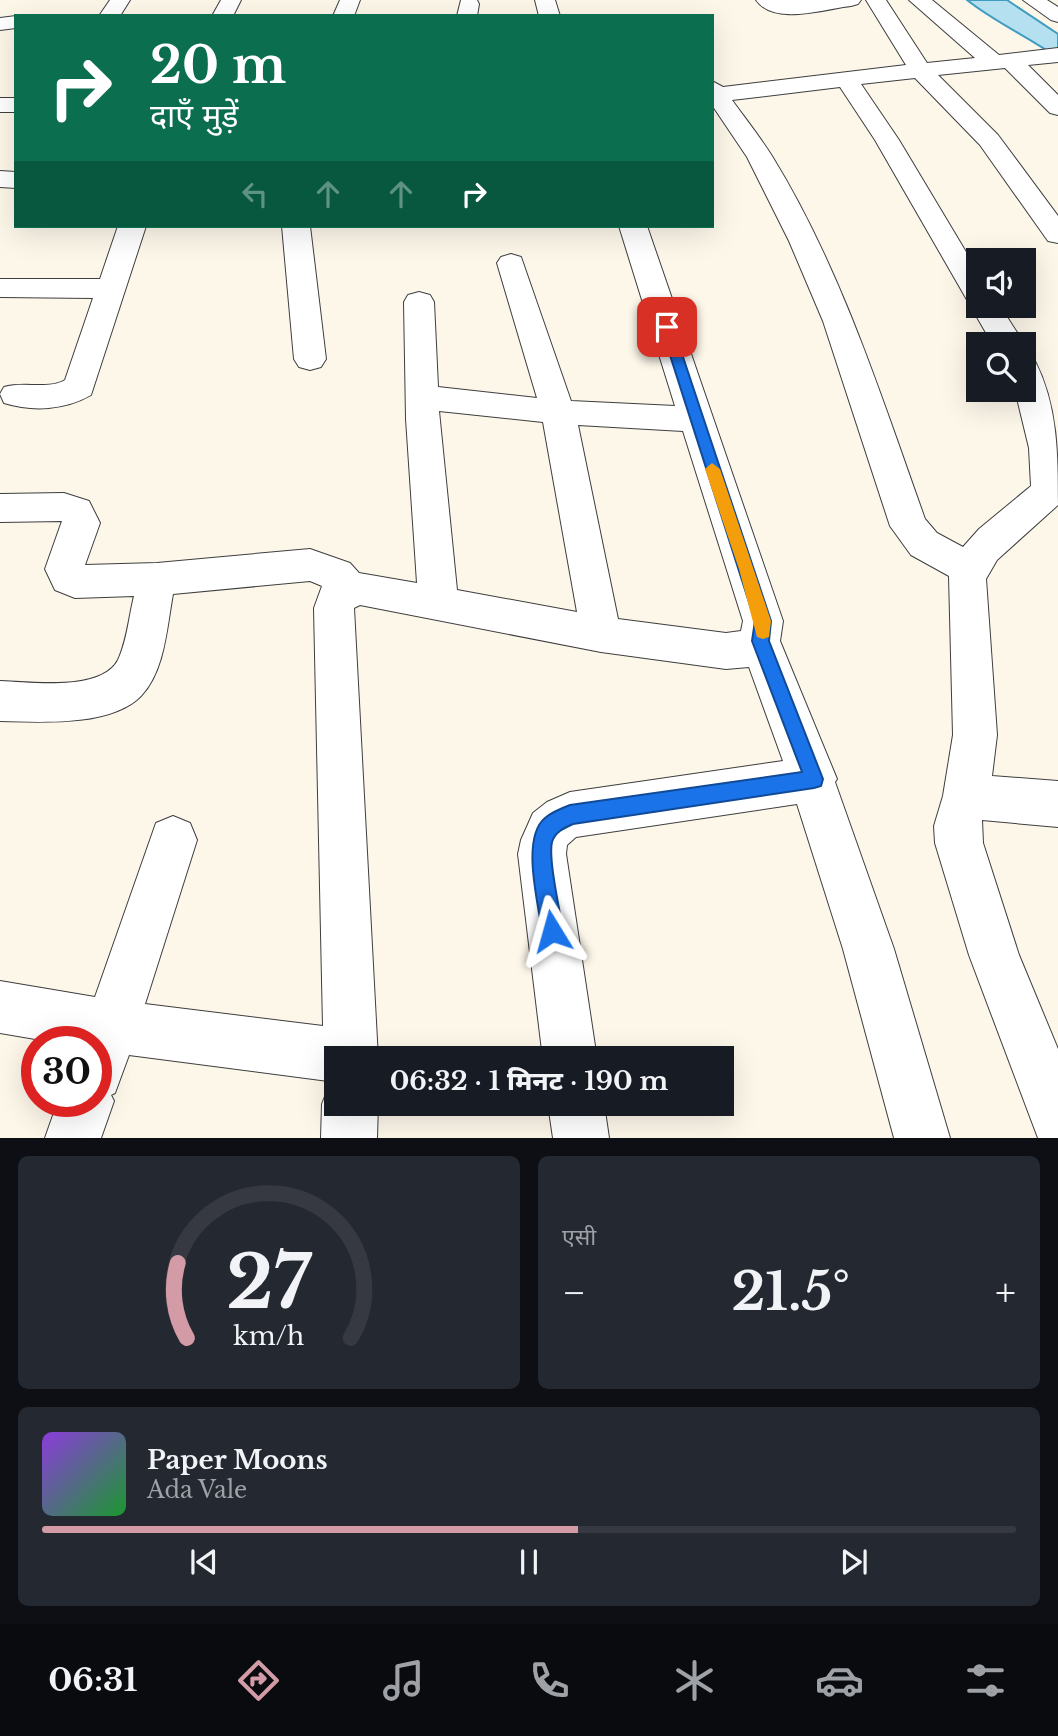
<!DOCTYPE html>
<html lang="hi">
<head>
<meta charset="utf-8">
<style>
  body { margin:0; font-family:"Libre Baskerville","Noto Sans Devanagari",serif; background:#242831; color:#f1f3f6; height:100vh; display:flex; flex-direction:column; font-size:26px; white-space:nowrap }
  * { box-sizing:border-box; margin:0 }
  p { font-size:23px; color:#9ea1a6 }
  .icon { flex:none; width:38px; height:38px; fill:none; stroke:currentColor; stroke-width:2; stroke-linecap:round; stroke-linejoin:round }
  .map { position:relative; height:1138px; overflow:hidden }
  .sheet { display:flex; flex-direction:column; gap:18px; padding:18px; background:#0d0f14; flex:1 }
  .sheet>* { flex:none }
  .top-card { position:absolute; left:14px; top:14px; width:700px; height:214px; border-radius:0px; box-shadow:0 7px 28px #0002; background:#0b6e4f; color:#fff; overflow:hidden }
  .tools { position:absolute; left:966px; top:248px; display:grid; gap:14px }
  .tools a { display:grid; place-items:center; width:70px; height:70px; border-radius:0px; background:#171b24; box-shadow:0 7px 28px #0002; font-size:35px }
  .speed { position:absolute; left:21px; top:1026px; display:flex; gap:14px; font-size:35px; font-weight:700; text-align:center }
  .speed>* { display:grid; place-content:center; width:91px; height:91px; border-radius:50%; background:#171b24; box-shadow:0 7px 28px #0002; line-height:1 }
  .speed .limit { border:10px solid #d22; background:#fff; color:#111 }
  .pin { position:absolute; display:grid; place-items:center; width:60px; height:60px; color:#fff; margin:-30px; border-radius:14px; box-shadow:0 4px 10px #0006 }
  .me { position:absolute; width:77px; margin:-38px; rotate:352deg; stroke-linejoin:round; filter:drop-shadow(0 0 5px #0008) }
  .turn { display:flex; align-items:center; gap:24px; height:147px; padding:0 21px; font-size:32px }
  .turn .icon { width:91px; height:91px; stroke-width:2.5 }
  .turn b { display:block; font-size:49px; line-height:60px }
  .lanes { display:flex; align-items:center; height:66px; padding:0 21px; background:#0003; justify-content:center; gap:35px; direction:ltr }
  .lanes .off { opacity:.35 }
  .big { font-size:52px; font-weight:800; line-height:1.1 }
  .sheet .tile { flex:1; display:flex; flex-direction:column; justify-content:center; gap:10px; min-width:0; padding:0 24px; border-radius:10px; background:#242831 }
  .sheet .dial { align-items:center; gap:0 }
  .dial svg { height:182px; overflow:visible; fill:none; stroke:#363941; stroke-width:7; stroke-linecap:round; text-anchor:middle }
  .dial text { fill:#f1f3f6; stroke:none }
  .song { display:flex; align-items:center; gap:21px }
  .cover { width:84px; height:84px; border-radius:10px; background:linear-gradient(135deg,hsl(270 70% 55%),hsl(130 70% 35%)) }
  .played { height:7px; border-radius:4px; background:linear-gradient(90deg,#d39ba6 55%,#363941 55%) }
  .keys { display:flex; justify-content:space-around; direction:ltr }
  .heat { display:flex; justify-content:space-between; align-items:center; font-size:38px; direction:ltr }
  .sheet .tiles { flex:1; display:grid; gap:18px; grid-template-columns:1fr 1fr }
  .tile:last-child { grid-column:span 2 }
  .trip { position:absolute; left:324px; top:1046px; width:410px; height:70px; border-radius:0px; background:#171b24; box-shadow:0 7px 28px #0002; font-weight:800; line-height:70px; text-align:center }
  .tab-bar { display:flex; height:112px; justify-content:space-around; align-items:center; background:#090b0e; color:#9ea1a6 }
  .tab-bar .icon { width:49px; height:49px }
  .tab-bar .active { color:#d39ba6 }
  .tab-bar b { font-size:32px; color:#f1f3f6 }
  .map>svg:first-child { display:block }
  .water { fill:#b4e0f0; stroke:#419cc1; stroke-width:2 }
  .lines { fill:none; stroke-linecap:round; stroke-linejoin:round }
  .minor-casing { stroke:#3e3e3e; stroke-width:2 }
  .minor { fill:#fff; fill-rule:evenodd }
  .route { fill:#1a73e8; stroke:#114b97; stroke-width:2 }
  .slow { fill:#f59e0b }
</style>
</head>
<body>
<div class="map">
<svg width="1058" height="1138" viewBox="0 0 1058 1138">
  <rect width="100%" height="100%" fill="#fdf7ea"/>
  <!-- water -->
  <path class="water" d="M967,0H1007L1058,34V58C1029,37 996,23 967,0Z"/>
  <g class="lines">
    <defs>
      <path id="minor" d="M110,0H130L120,16H99Z
        M221,0H241L233,16H212Z
        M340,0H360L354,16H333Z
        M461,0H477L479,4L477,16H457Z
        M535,0H555L560,16H539Z
        M756,0H861L858,4L851,6C824,9 774,26 756,0Z
        M866,0H886L927,63L975,58L909,0H932L999,55L1058,48V62L1028,65L1058,95V115L1050,113L1005,68L938,75L998,135L1058,216V243L1048,241L980,145L915,78L861,84L899,140L978,272V306H1000L1025,345L1024,347L993,345L875,140L840,87L732,100C745,118 760,137 772,156C841,268 881,396 925,519L937,533L963,547L979,529L1031,486L1029,448L1015,390H1024V358L1035,361C1058,406 1058,455 1058,505L997,560L986,579L997,735L992,776L1058,781V827L982,820L983,843L1019,955L1058,1049V1138H1038L969,955L935,843L934,826L943,796L953,735L949,576L911,555L890,526L823,321L789,241L747,157L712,105V81L723,87L906,65Z
        M1023,0H1047L1058,7V22L1051,20Z
        M16,16V28L0,30V18Z
        M0,98H16V112H0Z
        M0,171L16,172V188L0,187Z
        M118,226H146L91,395C65,410 33,412 4,403L0,394L4,387C24,381 48,390 65,380L93,298L0,297V279H100Z
        M282,226H310L326,359L321,367L310,370L299,367L294,359Z
        M619,226H647L783,621L780,641L837,779L835,782L894,949L950,1138H894L843,949L797,804L576,837L567,845L566,854L597,1059H543L518,854L521,840L533,813L547,802L570,792L783,761L749,667L726,669L601,652L360,605L354,608L378,1059H336V1082L129,1055L115,1093L111,1095L114,1101L101,1138H45L58,1101H96V1041H47L0,1033V981L95,997L156,823L173,816L190,823L197,840L145,1004L323,1026L314,608L322,586L310,581L173,594C167,626 165,671 141,696C111,727 39,722 0,721V681C31,682 101,692 118,660C127,641 129,616 134,596L75,598L55,590L45,569L62,521L0,522V494L64,493L89,501L100,523L85,565L157,563L310,549L350,563L359,573L417,583L406,419L404,302L408,295L419,292L430,295L434,302L438,387L537,398L497,263L501,257L511,254L521,257L571,401L675,406ZM439,411L543,422L577,612L457,590ZM578,425L683,431L743,621L741,631L726,633L618,619Z
        M336,1082V1104H378L377,1138H321L322,1104L330,1084Z
        M548,1104H604L609,1138H553Z"/>
    </defs>
    <!-- minor casing -->
    <use href="#minor" class="minor-casing"/>
    <!-- minor -->
    <use href="#minor" class="minor"/>
  </g>
  <!-- route -->
  <path class="route" d="M667,322L673,327L771,621L769,641L823,779L821,786L814,788L573,824C564,828 555,832 552,842C548,859 560,911 563,931L560,938L552,941L545,938L542,931C538,902 521,838 545,818C552,812 562,808 570,805L802,772L752,641L755,621L661,327Z"/>
  <!-- slow -->
  <path class="slow" d="M712,463L720,469L771,621L769,637L763,639L757,637L739,569L705,469Z"/>
</svg>
<div class="tools">
<a><svg class="icon" aria-label="sound" viewBox="0 0 24 24"><path d="M4 9h4l5-4v14l-5-4H4zM17 9q2 3 0 6"/></svg></a>
<a><svg class="icon" aria-label="search" viewBox="0 0 24 24"><circle cx="10" cy="10" r="6"/><path d="M15 15l6 6"/></svg></a>
</div>
<div class="speed"><div class="limit">30</div></div>
<div class="pin" style="left:667px;top:327px;background:#d93025"><svg class="icon" aria-label="arrive" viewBox="0 0 24 24"><path d="M6 21V4h12l-3 4 3 4H6"/></svg></div>
<svg class="me" style="left:552px;top:931px" viewBox="-20 -20 40 40"><path d="M0-17L14 15 0 8-14 15z" fill="#1a73e8" stroke="#fff" stroke-width="4"/></svg>
<div class="trip">06:32 · 1 मिनट · 190 m</div>
<div class="top-card">
<div class="turn"><svg class="icon" aria-label="right" viewBox="0 0 24 24"><path d="M7 20v-9h11M14 6l5 5-5 5"/></svg><div><b>20 m</b>दाएँ मुड़ें</div></div>
<div class="lanes"><svg class="icon off" aria-label="left" viewBox="0 0 24 24"><path d="M17 20v-9H6M10 6l-5 5 5 5"/></svg><svg class="icon off" aria-label="ahead" viewBox="0 0 24 24"><path d="M12 20V5M6 11l6-6 6 6"/></svg><svg class="icon off" aria-label="ahead" viewBox="0 0 24 24"><path d="M12 20V5M6 11l6-6 6 6"/></svg><svg class="icon" aria-label="right" viewBox="0 0 24 24"><path d="M7 20v-9h11M14 6l5 5-5 5"/></svg></div>
</div>
</div>
<section class="sheet">
<div class="tiles">
<div class="tile dial"><svg viewBox="0 0 100 80">
<path d="M14 69A42 42 0 1 1 86 69"/>
<path d="M14 69A42 42 0 0 1 10 36" stroke="#d39ba6"/>
<text x="50" y="56" font-size="32" font-weight="700">27</text>
<text x="50" y="72" font-size="11">km/h</text>
</svg></div>
<div class="tile"><p>एसी</p>
<div class="heat"><a>−</a><b class="big">21.5°</b><a>+</a></div>
</div>
<div class="tile">
<div class="song"><i class="cover"></i><div><b>Paper Moons</b><p>Ada Vale</p></div></div>
<div class="played"></div>
<div class="keys"><svg class="icon" aria-label="previous" viewBox="0 0 24 24"><path d="M18 5L8 12l10 7zM5 5v14"/></svg><svg class="icon" aria-label="pause" viewBox="0 0 24 24"><path d="M8 5v14M16 5v14"/></svg><svg class="icon" aria-label="next" viewBox="0 0 24 24"><path d="M6 5l10 7-10 7zM19 5v14"/></svg></div>
</div>
</div>
</section>
<nav class="tab-bar">
<b>06:31</b>
<svg class="icon active" aria-label="directions" viewBox="0 0 24 24"><path d="M12 3l9 9-9 9-9-9zM9 14v-3h6M13 9l2 2-2 2"/></svg>
<svg class="icon" aria-label="music" viewBox="0 0 24 24"><path d="M9 18V5l10-2v13"/><circle cx="6" cy="18" r="3"/><circle cx="16" cy="16" r="3"/></svg>
<svg class="icon" aria-label="phone" viewBox="0 0 24 24"><path d="M5 4h4l2 5-3 2q2 4 5 5l2-3 5 2v4C11 20 4 13 5 4z"/></svg>
<svg class="icon" aria-label="climate" viewBox="0 0 24 24"><path d="M12 3v18M4 7l16 10M4 17L20 7"/></svg>
<svg class="icon" aria-label="car" viewBox="0 0 24 24"><path d="M5 17H2v-5l4-1 3-4h7l3 4 3 1v5h-3M9 17h6M6 11h13"/><circle cx="7" cy="17" r="2"/><circle cx="17" cy="17" r="2"/></svg>
<svg class="icon" aria-label="filters" viewBox="0 0 24 24"><path d="M4 7h16M4 17h16"/><circle cx="9" cy="7" r="2"/><circle cx="15" cy="17" r="2"/></svg>
</nav>
</body>
</html>
